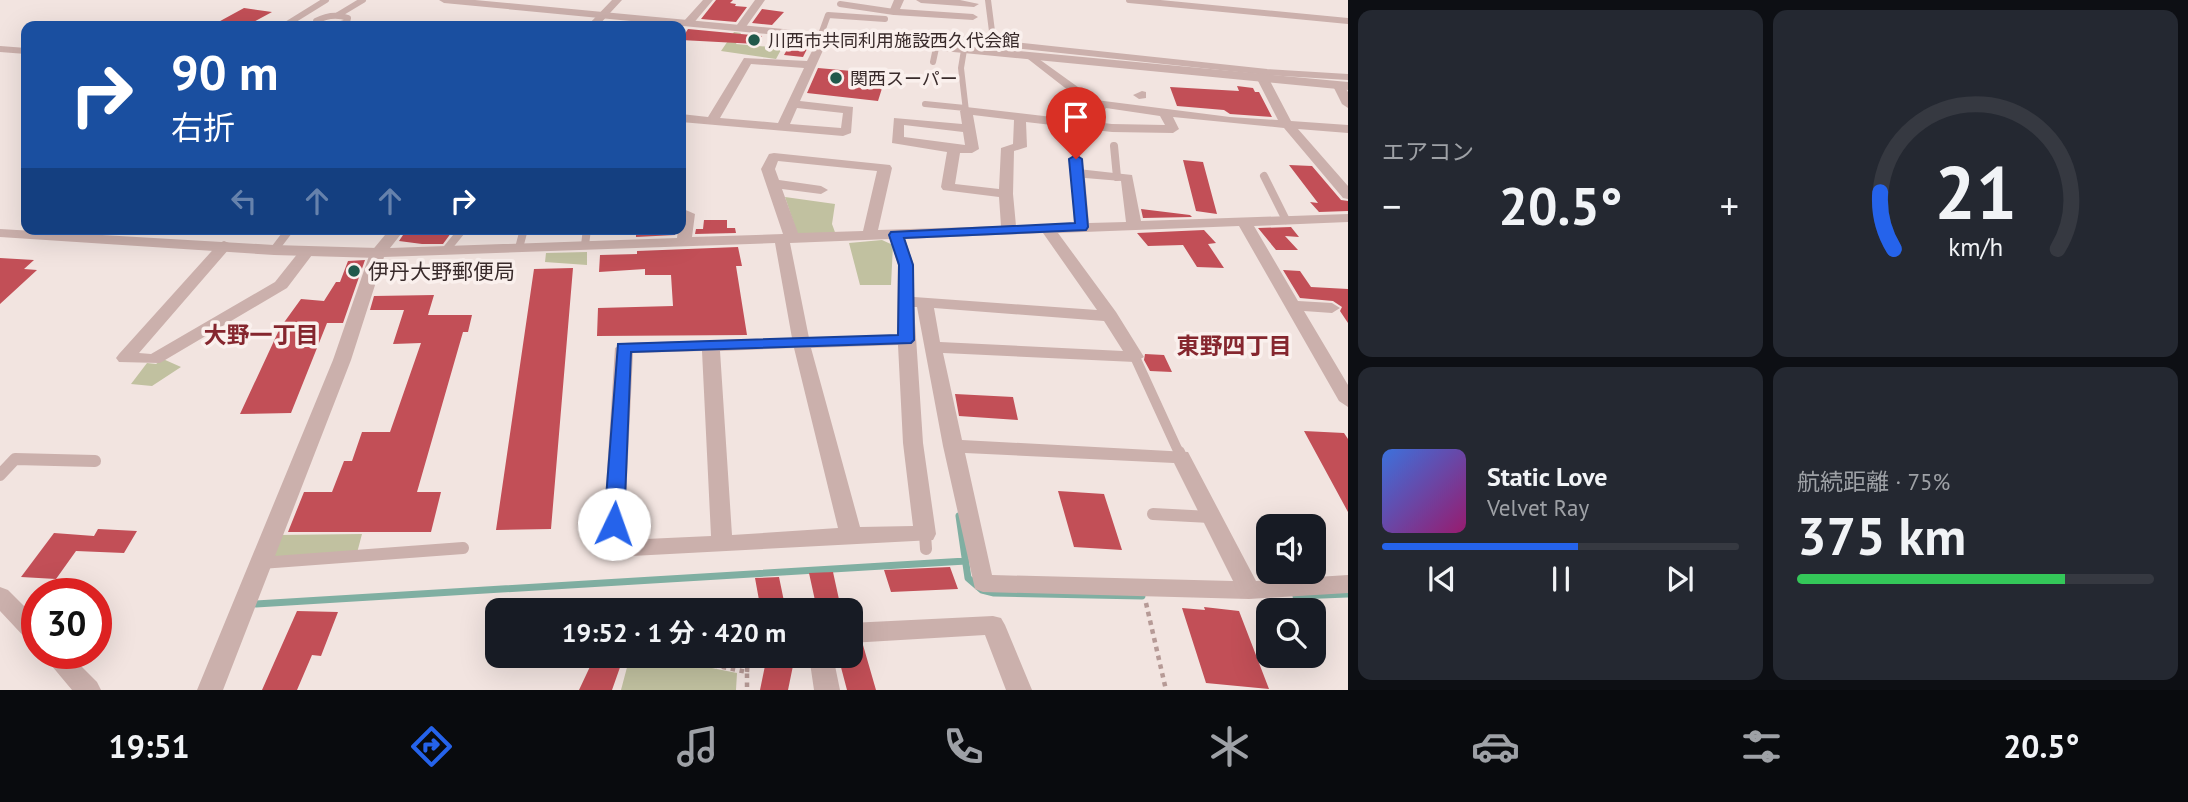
<!DOCTYPE html>
<html lang="ja">
<head>
<meta charset="utf-8">
<style>
  body { margin:0; font-family:"PT Sans","Noto Sans JP",sans-serif; background:#242831; color:#f1f3f6; height:100vh; display:flex; flex-direction:column; font-size:26px; white-space:nowrap }
  * { box-sizing:border-box; margin:0 }
  p { font-size:23px; color:#9ea1a6 }
  .icon { flex:none; width:38px; height:38px; fill:none; stroke:currentColor; stroke-width:2; stroke-linecap:round; stroke-linejoin:round }
  .map { position:relative; flex:1; overflow:hidden }
  .drawer { display:flex; flex-direction:column; gap:10px; padding:10px; background:#0d0f14; width:840px }
  .drawer>* { flex:none }
  .guide { position:absolute; left:21px; top:21px; width:665px; height:214px; border-radius:14px; box-shadow:0 7px 28px #0002; background:#1a4fa0; color:#fff; overflow:hidden }
  .buttons { position:absolute; left:1256px; top:514px; display:grid; gap:14px }
  .buttons a { display:grid; place-items:center; width:70px; height:70px; border-radius:14px; background:#171b24; box-shadow:0 7px 28px #0002; font-size:35px }
  .speed { position:absolute; left:21px; top:578px; display:flex; gap:14px; font-size:35px; font-weight:700; text-align:center }
  .speed>* { display:grid; place-content:center; width:91px; height:91px; border-radius:50%; background:#171b24; box-shadow:0 7px 28px #0002; line-height:1 }
  .speed .limit { border:10px solid #d22; background:#fff; color:#111 }
  .pin { position:absolute; display:grid; place-items:center; width:60px; height:60px; color:#fff; margin:-72px -30px; border-radius:50% 50% 50% 0; rotate:-45deg; box-shadow:0 0 7px #0007 }
  .pin .icon { rotate:45deg }
  .me { position:absolute; width:77px; margin:-38px; rotate:3deg; stroke-linejoin:round; filter:drop-shadow(0 0 5px #0008) }
  .turn { display:flex; align-items:center; gap:24px; height:147px; padding:0 35px; font-size:32px }
  .turn .icon { width:91px; height:91px; stroke-width:2.5 }
  .turn b { display:block; font-size:49px; line-height:60px }
  .lanes { display:flex; align-items:center; height:66px; padding:0 35px; background:#0003; justify-content:center; gap:35px; direction:ltr }
  .lanes .off { opacity:.35 }
  .big { font-size:52px; font-weight:700; line-height:1.1 }
  .drawer .card { flex:1; display:flex; flex-direction:column; justify-content:center; gap:10px; min-width:0; padding:0 24px; border-radius:14px; background:#242831 }
  .drawer .dial { align-items:center; gap:0 }
  .dial svg { height:182px; overflow:visible; fill:none; stroke:#363941; stroke-width:7; stroke-linecap:round; text-anchor:middle }
  .dial text { fill:#f1f3f6; stroke:none }
  .song { display:flex; align-items:center; gap:21px }
  .cover { width:84px; height:84px; border-radius:10px; background:linear-gradient(135deg,hsl(220 70% 55%),hsl(320 70% 35%)) }
  .played { height:7px; border-radius:4px; background:linear-gradient(90deg,#2563eb 55%,#363941 55%) }
  .keys { display:flex; justify-content:space-around; direction:ltr }
  .heat { display:flex; justify-content:space-between; align-items:center; font-size:38px; direction:ltr }
  .charge { height:10px; border-radius:5px; background:linear-gradient(90deg,#34c759 75%,#363941 0) }
  .drawer .tiles { flex:1; display:grid; gap:10px; grid-template-columns:repeat(2,1fr) }
  .trip { position:absolute; left:485px; top:598px; width:378px; height:70px; border-radius:14px; background:#171b24; box-shadow:0 7px 28px #0002; font-weight:700; line-height:70px; text-align:center }
  .dock { display:flex; height:112px; justify-content:space-around; align-items:center; background:#090b0e; color:#9ea1a6 }
  .dock .icon { width:49px; height:49px }
  .dock .selected { color:#2563eb }
  .dock b { font-size:32px; color:#f1f3f6 }
  main { display:flex; flex:1; min-height:0 }
  .map>svg:first-child { display:block }
  .green { fill:#c1c1a0 }
  .lines { fill:none; stroke-linecap:round; stroke-linejoin:round }
  .stream { stroke:#80afa2; stroke-width:7 }
  .building { fill:#c24f57 }
  .path { stroke:#b69a96; stroke-width:4.5; stroke-dasharray:4.5 4.5; stroke-linecap:butt }
  .service-far3 { stroke:#cbb0ac; stroke-width:6 }
  .service-far2 { stroke:#cbb0ac; stroke-width:8 }
  .service-far1 { stroke:#cbb0ac; stroke-width:10 }
  .service { stroke:#cbb0ac; stroke-width:12 }
  .minor { fill:#cbb0ac; fill-rule:evenodd }
  .tertiary { fill:#cbb0ac; fill-rule:evenodd }
  .route { fill:#2563eb; stroke:#184099; stroke-width:2 }
  .poi-dot { fill:#21594b; stroke:#faf0ed; stroke-width:2.5 }
  .labels { text-anchor:middle; dominant-baseline:central; stroke-width:7; stroke-linejoin:round; paint-order:stroke }
  .far-poi-label { font-size:18px; fill:#392b2b; stroke:#faf0ed; text-anchor:start }
  .poi-label { font-size:21px; fill:#392b2b; stroke:#faf0ed; text-anchor:start }
  .neighbourhood-label { font-size:23px; font-weight:bold; fill:#85262e; stroke:#faf0ed }
</style>
</head>
<body>
<main>
<div class="map">
<svg width="1348" height="690" viewBox="0 0 1348 690">
  <rect width="100%" height="100%" fill="#f2e4e0"/>
  <!-- green -->
  <path class="green" d="M734,32L741,33L736,44L782,48L776,59L721,51Z
    M785,197L835,204L832,224L836,235L798,236Z
    M882,240L893,245L891,285H860L849,243Z
    M587,252V265L545,262L546,253Z
    M163,359L181,367L152,386L131,384L147,363L156,364Z
    M362,534L357,553L281,559L271,555L278,535Z
    M630,656H652L737,673L736,690H621Z"/>
  <g class="lines">
    <!-- stream -->
    <path class="stream" d="M959,516L968,578L982,590L994,593L1142,596
      M1296,596L1348,594
      M256,604L966,561"/>
  </g>
  <!-- building -->
  <path class="building" d="M716,0H733L730,3L736,4L735,6L747,7L736,22L701,19Z
    M244,8L272,12L246,26H211Z
    M762,9L784,12L772,25L752,23Z
    M688,29L762,36L756,44L681,40Z
    M793,39L811,41L803,57L784,55Z
    M818,68L863,72L865,68L881,70L877,82H884L878,101L807,93Z
    M1237,86L1253,88L1255,92H1259L1272,117L1230,114L1224,110L1177,106L1170,87L1239,91Z
    M1183,160L1203,162L1217,214L1196,211Z
    M1289,165L1312,166L1341,200L1348,201V211L1319,212L1310,202L1318,203Z
    M1141,209L1190,215L1192,217L1143,218Z
    M704,220H727V228H735L736,233L695,234L696,229H703Z
    M1291,227L1299,237L1285,236L1298,250H1276L1258,228Z
    M407,229H454L443,244H422L399,241Z
    M636,229H675V235L636,237Z
    M1204,230L1216,243L1208,244L1224,268L1197,267L1183,245L1148,246L1137,233Z
    M738,247L742,266H736L747,335L597,336L598,308L673,306L671,275H645V269L599,272L600,255L637,254V251Z
    M0,258L34,260L24,269L37,270L0,304Z
    M365,260L343,323H327L291,413L240,414L280,328L301,299L324,301L336,282H340L348,261Z
    M573,268L551,529L496,530L534,269Z
    M1283,270L1300,271L1311,287L1348,289V323L1340,311L1342,307L1333,301L1300,298Z
    M434,295L428,315H472L468,332H463L417,492H441L431,532H288L304,492H332L344,461H352L362,432H390L421,343L393,344L404,310H370L374,296Z
    M1145,354L1164,355L1172,372L1150,371L1144,360Z
    M955,394L1013,397L1018,420L959,416Z
    M1304,431L1344,433L1348,439V512Z
    M1058,491L1104,494L1122,550L1074,547Z
    M98,529L137,531L124,553L76,551L56,579L21,577L54,533L94,536Z
    M950,567L958,589L891,592L884,570Z
    M833,572L840,604L816,605L809,573Z
    M779,577L786,611H761L755,578Z
    M1204,607L1239,611L1269,689L1206,683L1182,608L1205,610Z
    M297,611L338,612L321,656L312,655L297,690H262Z
    M863,645L876,690H847L838,656H850V646Z
    M595,656H624L612,690H579Z
    M767,656H795L788,690H760Z"/>
  <g class="lines">
    <!-- path -->
    <path class="path" d="M1146,603L1166,690
      M669,656L747,672V690
      M747,672L748,656"/>
    <!-- service-far3 -->
    <path class="service-far3" d="M988,0L993,39L1004,44L1267,72L1348,77
      M1129,0L1348,21
      M840,4L894,12
      M338,15L363,0
      M284,26L326,0
      M322,26L316,24V21C327,15 337,14 348,18L347,22L334,26
      M820,37L828,15L885,19
      M0,49L26,51
      M964,50L961,68L966,111
      M933,62L936,48
      M925,104L965,108"/>
    <!-- service-far2 -->
    <path class="service-far2" d="M1114,146L1117,177
      M1076,159L1078,173
      M1264,176L1286,220
      M585,245L587,229
      M519,248L524,229
      M274,250L290,229
      M446,250L463,229"/>
    <!-- service-far1 -->
    <path class="service-far1" d="M1135,357L1179,453"/>
    <!-- service -->
    <path class="service" d="M1179,452L1181,457
      M0,475L15,459L95,461
      M1153,514L1210,517
      M925,534L926,549
      M261,563L463,548"/>
    <!-- minor -->
    <path class="minor" d="M612,0H622L598,26H587Z
      M703,0H713L692,25H684V21Z
      M755,0H765L743,31H735L734,29Z
      M894,0H904L900,9L973,14L978,17L973,20L894,15L889,12Z
      M916,0H960L979,4L974,7L921,3Z
      M918,32L970,37L975,40L970,43L923,39L921,46L916,49L911,46L913,35Z
      M824,34L829,37L800,101L853,107L851,133L843,136L681,122V114L708,117L744,58L807,61L819,37ZM751,64L804,68L778,123L720,118ZM797,108L843,113L841,128L790,124Z
      M1032,54L1096,100L1230,117L1278,120L1257,79L1263,76L1269,79L1291,121L1348,125V133L1298,129L1348,186V199L1343,198L1284,128L1173,117L1179,129L1173,133L1112,132L1026,122L1027,147L1014,151L1013,194L1016,226L1074,223L1071,173L1078,169L1132,175L1141,221L1348,214V222L1254,226L1298,301L1332,303L1340,308L1332,313L1304,311L1348,385V407L1339,401L1239,226L1058,233L1116,312L1144,357L1135,362L943,353L962,440L1188,452L1256,581L1348,575V593L1249,599L983,592L975,589L943,446L917,307H914L923,443L936,534L933,540L613,557L605,555L602,549L615,348L624,343L792,338L775,243L384,257L351,360L223,690H197L333,360L370,253L390,229H405L390,248L677,238L678,229H681V208L695,214L692,237L783,234L761,169L769,154L774,153L890,165L892,168L878,230L1001,226L999,197L943,190L941,187L947,152L892,143L894,118L962,124L960,111L966,107L1112,124L1165,125L1160,116L1106,108L1104,112H1096L1028,59V55ZM973,115L1014,120L1013,144L1001,148L999,189L955,184L960,153H972L979,149ZM904,125L963,132L965,145L904,137ZM778,161L877,171L863,231L798,233L782,189L821,194L828,190L821,186L779,180L775,169ZM1085,178L1121,181L1126,222L1089,223ZM1043,233L1097,310L914,297V265L905,239ZM890,239L898,265L897,335L809,338L790,243ZM934,308L1104,321L1123,351L940,342ZM898,345L903,443L913,526L860,527L811,348ZM794,348L838,528L732,535L720,351ZM702,351L711,536L624,540L633,353ZM965,453L1174,463L1233,581L992,575Z
      M1339,82L1343,84L1348,92V108L1342,104L1333,86Z
      M1142,91L1146,92V98L1139,99L1133,95Z
      M224,241L229,243L232,246L229,249L139,353L151,354L275,282L302,248H312L315,251L287,288L160,363L119,362L116,358L119,354L219,243Z
      M0,587L8,590L37,619V645L29,642L0,611Z
      M993,616L1001,618L1005,625L1032,690H1006L985,635L850,643V623Z
      M41,653H68L97,682L101,690H72Z
      M809,656H833L840,690H814Z"/>
    <!-- tertiary -->
    <path class="tertiary" d="M439,0H475L1348,82V90L444,3Z
      M0,229L274,245L378,248L386,253L378,258L274,255L0,237Z"/>
  </g>
  <!-- route -->
  <path class="route" d="M1076,155L1082,159L1088,227L1086,230L904,238L913,265L914,340L911,343L631,352L624,524L621,529H607L604,524L618,344L898,335L899,265L889,235L891,232L1075,223L1069,159Z"/>
  <!-- markers -->
  <g class="poi-dot">
    <circle cx="754" cy="40" r="7"/>
    <circle cx="836" cy="78" r="7"/>
    <circle cx="354" cy="271" r="7"/>
  </g>
  <g class="labels">
    <!-- far-poi labels -->
    <g class="far-poi-label">
      <text x="768" y="40">川西市共同利用施設西久代会館</text>
      <text x="850" y="78">関西スーパー</text>
    </g>
    <!-- poi labels -->
    <g class="poi-label">
      <text x="368" y="271">伊丹大野郵便局</text>
    </g>
    <!-- neighbourhood labels -->
    <g class="neighbourhood-label">
      <text x="261" y="334">大野一丁目</text>
      <text x="1234" y="345">東野四丁目</text>
    </g>
  </g>
</svg>
<div class="buttons">
<a><svg class="icon" aria-label="sound" viewBox="0 0 24 24"><path d="M4 9h4l5-4v14l-5-4H4zM17 9q2 3 0 6"/></svg></a>
<a><svg class="icon" aria-label="search" viewBox="0 0 24 24"><circle cx="10" cy="10" r="6"/><path d="M15 15l6 6"/></svg></a>
</div>
<div class="speed"><div class="limit">30</div></div>
<div class="pin" style="left:1076px;top:159px;background:#d93025"><svg class="icon" aria-label="arrive" viewBox="0 0 24 24"><path d="M6 21V4h12l-3 4 3 4H6"/></svg></div>
<svg class="me" style="left:614px;top:524px" viewBox="-20 -20 40 40"><circle r="19" fill="#fff"/><path d="M0-13L10 11 0 6-10 11z" fill="#2563eb"/></svg>
<div class="trip">19:52 · 1 分 · 420 m</div>
<div class="guide">
<div class="turn"><svg class="icon" aria-label="right" viewBox="0 0 24 24"><path d="M7 20v-9h11M14 6l5 5-5 5"/></svg><div><b>90 m</b>右折</div></div>
<div class="lanes"><svg class="icon off" aria-label="left" viewBox="0 0 24 24"><path d="M17 20v-9H6M10 6l-5 5 5 5"/></svg><svg class="icon off" aria-label="ahead" viewBox="0 0 24 24"><path d="M12 20V5M6 11l6-6 6 6"/></svg><svg class="icon off" aria-label="ahead" viewBox="0 0 24 24"><path d="M12 20V5M6 11l6-6 6 6"/></svg><svg class="icon" aria-label="right" viewBox="0 0 24 24"><path d="M7 20v-9h11M14 6l5 5-5 5"/></svg></div>
</div>
</div>
<section class="drawer">
<div class="tiles">
<div class="card"><p>エアコン</p>
<div class="heat"><a>−</a><b class="big">20.5°</b><a>+</a></div>
</div>
<div class="card dial"><svg viewBox="0 0 100 80">
<path d="M14 69A42 42 0 1 1 86 69"/>
<path d="M14 69A42 42 0 0 1 8 44" stroke="#2563eb"/>
<text x="50" y="56" font-size="32" font-weight="700">21</text>
<text x="50" y="72" font-size="11">km/h</text>
</svg></div>
<div class="card">
<div class="song"><i class="cover"></i><div><b>Static Love</b><p>Velvet Ray</p></div></div>
<div class="played"></div>
<div class="keys"><svg class="icon" aria-label="previous" viewBox="0 0 24 24"><path d="M18 5L8 12l10 7zM5 5v14"/></svg><svg class="icon" aria-label="pause" viewBox="0 0 24 24"><path d="M8 5v14M16 5v14"/></svg><svg class="icon" aria-label="next" viewBox="0 0 24 24"><path d="M6 5l10 7-10 7zM19 5v14"/></svg></div>
</div>
<div class="card"><p>航続距離 · 75%</p><b class="big">375 km</b><div class="charge"></div></div>
</div>
</section>
</main>
<nav class="dock">
<b>19:51</b>
<svg class="icon selected" aria-label="directions" viewBox="0 0 24 24"><path d="M12 3l9 9-9 9-9-9zM9 14v-3h6M13 9l2 2-2 2"/></svg>
<svg class="icon" aria-label="music" viewBox="0 0 24 24"><path d="M9 18V5l10-2v13"/><circle cx="6" cy="18" r="3"/><circle cx="16" cy="16" r="3"/></svg>
<svg class="icon" aria-label="phone" viewBox="0 0 24 24"><path d="M5 4h4l2 5-3 2q2 4 5 5l2-3 5 2v4C11 20 4 13 5 4z"/></svg>
<svg class="icon" aria-label="climate" viewBox="0 0 24 24"><path d="M12 3v18M4 7l16 10M4 17L20 7"/></svg>
<svg class="icon" aria-label="car" viewBox="0 0 24 24"><path d="M5 17H2v-5l4-1 3-4h7l3 4 3 1v5h-3M9 17h6M6 11h13"/><circle cx="7" cy="17" r="2"/><circle cx="17" cy="17" r="2"/></svg>
<svg class="icon" aria-label="filters" viewBox="0 0 24 24"><path d="M4 7h16M4 17h16"/><circle cx="9" cy="7" r="2"/><circle cx="15" cy="17" r="2"/></svg>
<b>20.5°</b>
</nav>
</body>
</html>
